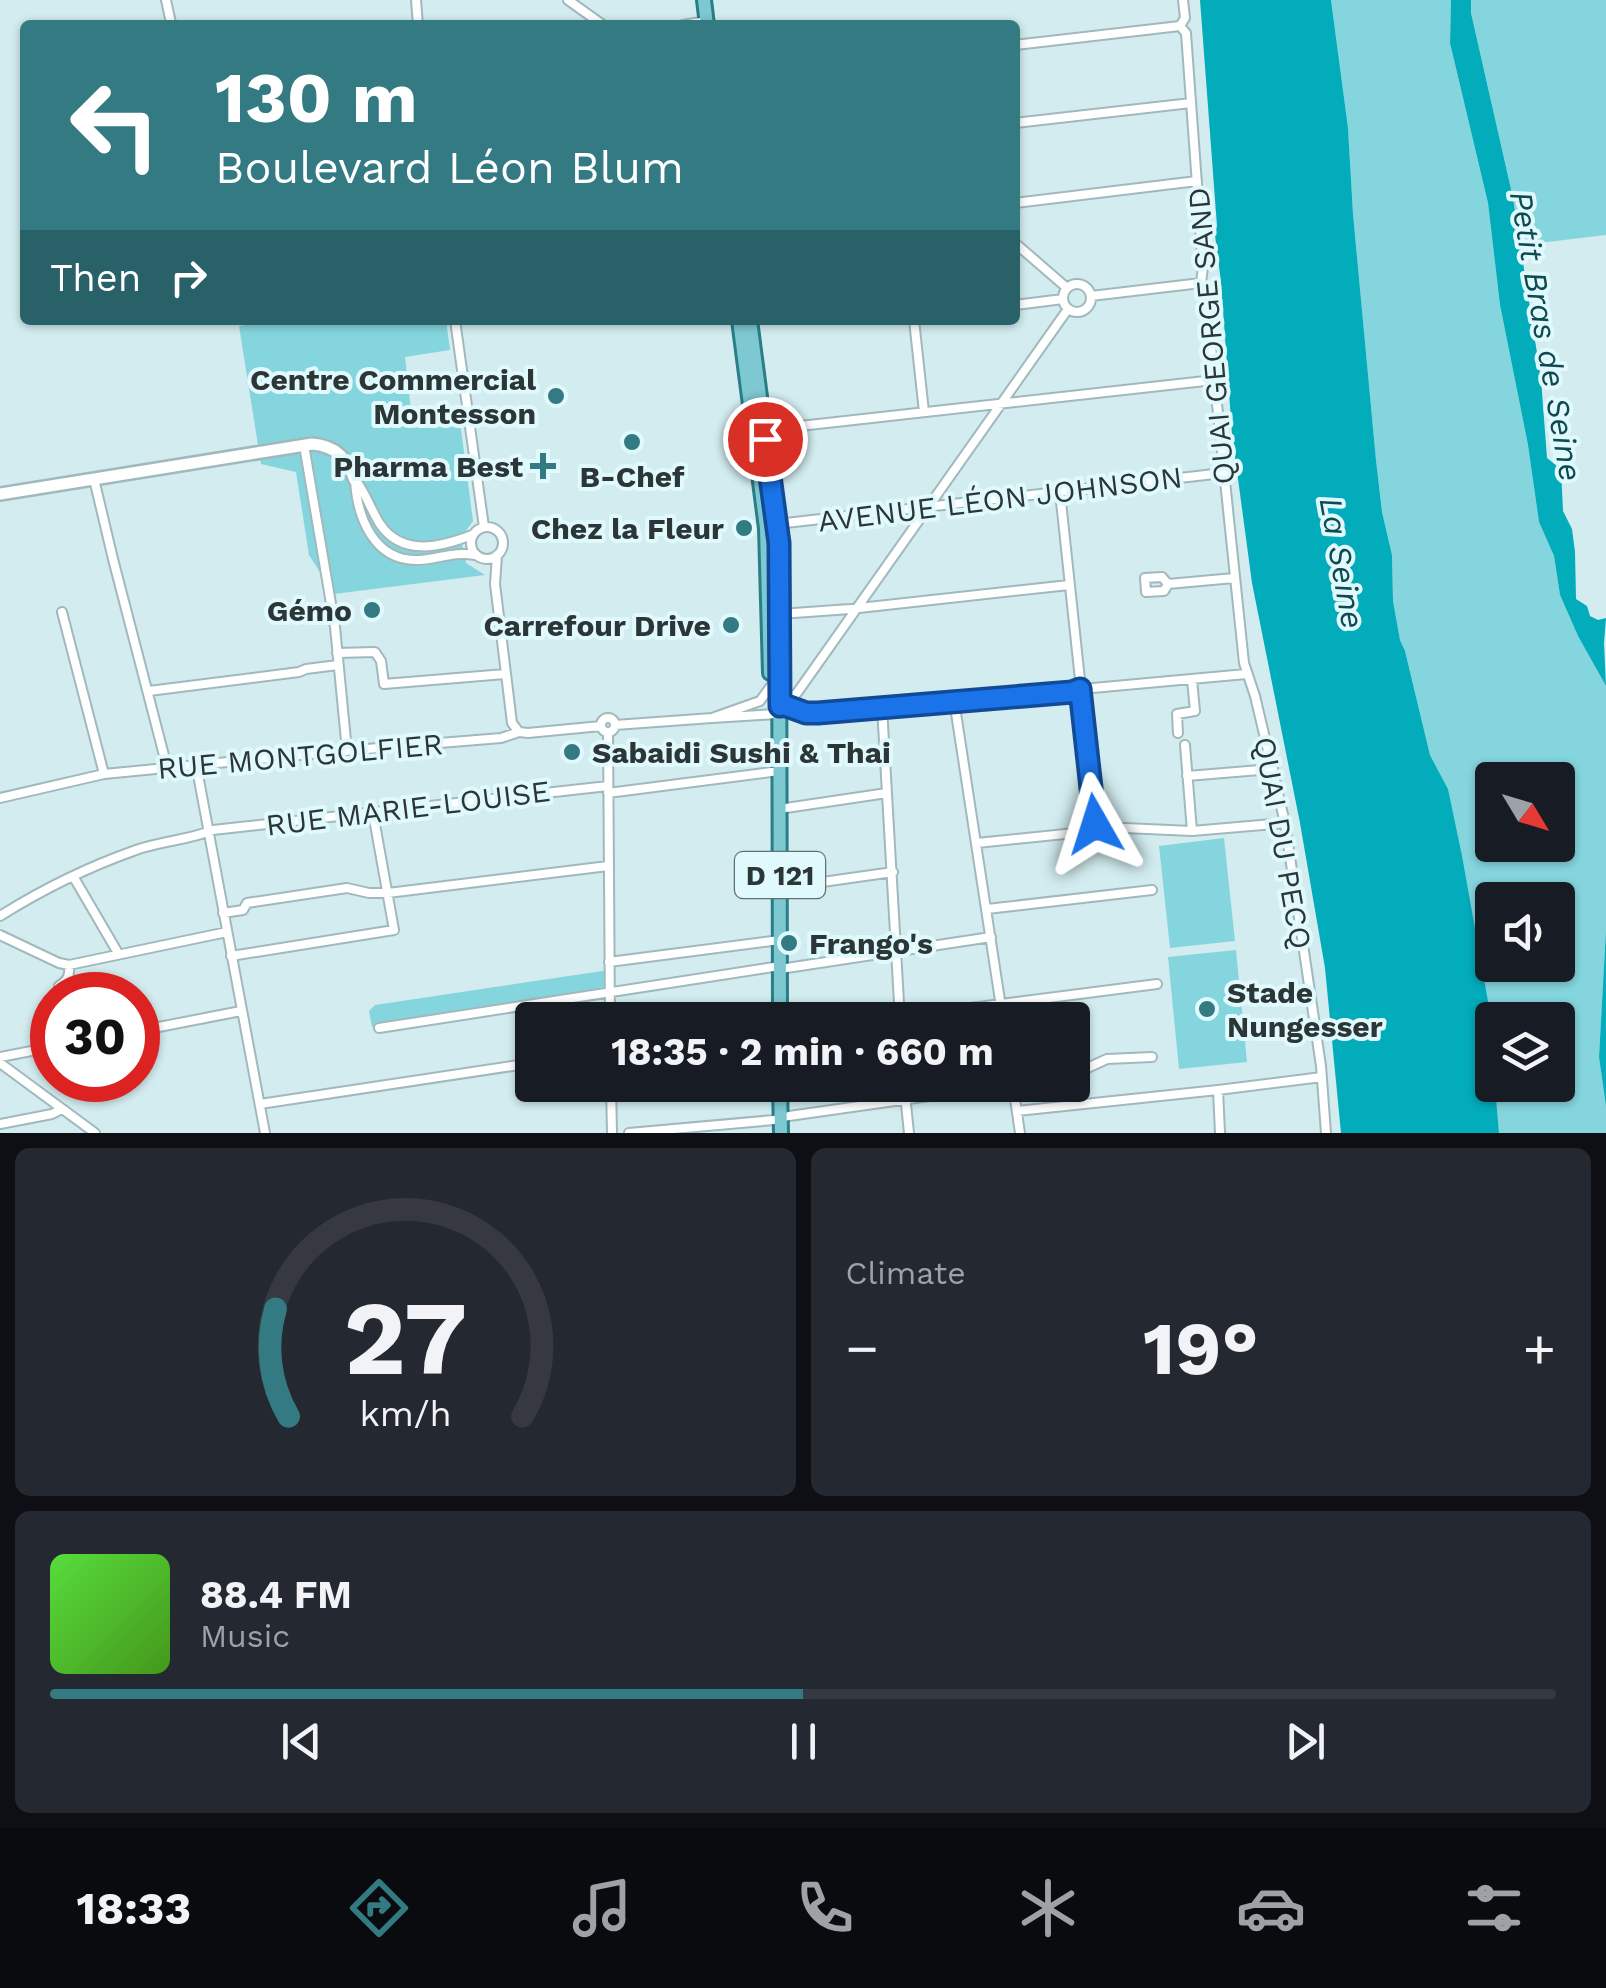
<!DOCTYPE html>
<html lang="en">
<head>
<meta charset="utf-8">
<style>
  body { margin:0; font-family:"Work Sans",sans-serif; background:#242831; color:#f1f3f6; height:100vh; display:flex; flex-direction:column; font-size:38px; white-space:nowrap }
  * { box-sizing:border-box; margin:0 }
  p { font-size:32px; color:#9ea1a6 }
  .icon { flex:none; width:55px; height:55px; fill:none; stroke:currentColor; stroke-width:2; stroke-linecap:round; stroke-linejoin:round }
  .map { position:relative; height:1133px; overflow:hidden }
  .panel { display:flex; flex-direction:column; gap:15px; padding:15px; background:#0d0f14; flex:1 }
  .panel>* { flex:none }
  .top-card { position:absolute; left:20px; top:20px; width:1000px; height:305px; border-radius:10px; box-shadow:0 2px 8px #0004; background:#337a83; color:#fff; overflow:hidden }
  .needle { width:65px; rotate:128deg }
  .buttons { position:absolute; left:1475px; top:762px; display:grid; gap:20px }
  .buttons a { display:grid; place-items:center; width:100px; height:100px; border-radius:10px; background:#171b24; box-shadow:0 2px 8px #0004; font-size:50px }
  .speed { position:absolute; left:30px; top:972px; display:flex; gap:20px; font-size:50px; font-weight:700; text-align:center }
  .speed>* { display:grid; place-content:center; width:130px; height:130px; border-radius:50%; background:#171b24; box-shadow:0 2px 8px #0004; line-height:1 }
  .speed .limit { border:15px solid #d22; background:#fff; color:#111 }
  .pin { position:absolute; display:grid; place-items:center; width:85px; height:85px; color:#fff; margin:-42px; border:5px solid #fff; border-radius:50%; box-shadow:0 2px 10px #0007 }
  .me { position:absolute; width:110px; margin:-55px; rotate:354deg; stroke-linejoin:round; filter:drop-shadow(0 0 8px #0008) }
  .turn { display:flex; align-items:center; gap:35px; height:210px; padding:0 30px; font-size:45px }
  .turn .icon { width:130px; height:130px; stroke-width:2.5 }
  .turn b { display:block; font-size:70px; line-height:85px }
  .then { display:flex; align-items:center; height:95px; padding:0 30px; background:#0003; gap:20px; font-size:38px }
  .big { font-size:75px; font-weight:700; line-height:1.1 }
  .panel .widget { flex:1; display:flex; flex-direction:column; justify-content:center; gap:15px; min-width:0; padding:0 35px; border-radius:15px; background:#242831 }
  .panel .dial { align-items:center; gap:0 }
  .dial svg { height:260px; overflow:visible; fill:none; stroke:#363941; stroke-width:7; stroke-linecap:round; text-anchor:middle }
  .dial text { fill:#f1f3f6; stroke:none }
  .song { display:flex; align-items:center; gap:30px }
  .cover { width:120px; height:120px; border-radius:15px; background:linear-gradient(135deg,hsl(110 70% 55%),hsl(100 70% 35%)) }
  .played { height:10px; border-radius:5px; background:linear-gradient(90deg,#337a83 50%,#363941 50%) }
  .keys { display:flex; justify-content:space-around; direction:ltr }
  .heat { display:flex; justify-content:space-between; align-items:center; font-size:55px; direction:ltr }
  .panel .tiles { flex:1; display:grid; gap:15px; grid-template-columns:1fr 1fr }
  .widget:last-child { grid-column:span 2 }
  .trip { position:absolute; left:515px; top:1002px; width:575px; height:100px; border-radius:10px; background:#171b24; box-shadow:0 2px 8px #0004; font-weight:700; line-height:100px; text-align:center }
  .tabs { display:flex; height:160px; justify-content:space-around; align-items:center; background:#090b0e; color:#9ea1a6 }
  .tabs .icon { width:70px; height:70px }
  .tabs .selected { color:#337a83 }
  .tabs b { font-size:45px; color:#f1f3f6 }
  .map>svg:first-child { display:block }
  .green { fill:#85d5df; fill-rule:evenodd }
  .water { fill:#02acbb }
  .lines { fill:none; stroke-linecap:round; stroke-linejoin:round }
  .street-casing { stroke:#a1b9bc; stroke-width:12 }
  .secondary-casing { stroke:#a1b9bc; stroke-width:16 }
  .primary-casing { stroke:#297e87; stroke-width:18 }
  .street { stroke:#fff; stroke-width:8 }
  .secondary { stroke:#fff; stroke-width:11 }
  .primary { stroke:#7dc8d1; stroke-width:12 }
  .route-casing { stroke:#114b97; stroke-width:25 }
  .route { stroke:#1a73e8; stroke-width:18 }
  .poi-dot { fill:#337a83; stroke:#e0f9fd; stroke-width:4 }
  .labels { text-anchor:middle; dominant-baseline:central; stroke-width:8; stroke-linejoin:round; paint-order:stroke }
  .shield { fill:#e0f9fd; stroke:#627072; stroke-width:2.5 }
  .shield-label { font-size:28px; font-weight:bold; fill:#2c3637 }
  .street-label { font-size:30px; fill:#2c3637; stroke:#e0f9fd }
  .poi-label { font-size:30px; font-weight:bold; fill:#2c3637; stroke:#e0f9fd; text-anchor:end }
  .water-label { font-size:32px; font-style:italic; fill:#0e4a50; stroke:#e0f9fd }
</style>
</head>
<body>
<div class="map">
<svg width="1606" height="1133" viewBox="0 0 1606 1133">
  <rect width="100%" height="100%" fill="#d2ecef"/>
  <!-- green -->
  <path class="green" d="M1331,0H1451L1450,43L1488,203L1500,305L1528,445L1539,522L1554,556L1560,595L1577,634L1606,686V930L1599,1057L1606,1106V1133H1499L1495,1085H1558V1020H1492V1053L1488,1001L1448,789L1430,755L1405,651L1400,640L1393,601L1392,555L1382,512L1376,460L1353,214L1348,128ZM1492,780H1558V845H1492ZM1492,900H1558V965H1492Z
    M1471,0H1606V235L1521,245L1517,216L1471,13Z
    M277,320H446L450,350L405,357L413,428L460,422L473,521L465,532L460,535L466,563L485,575L334,594L309,555L296,472L261,464L239,326Z
    M1224,838L1235,941L1170,948L1159,846Z
    M1236,950L1247,1062L1179,1069L1168,957Z
    M609,970V991L379,1028L372,1027L369,1011L375,1005Z"/>
  <!-- water -->
  <path class="water" d="M1200,0H1331L1348,128L1353,214L1376,460L1382,512L1392,555L1393,601L1400,640L1405,651L1430,755L1448,789L1462,856L1488,1001L1492,1085H1495L1499,1133H1341L1325,968L1300,823L1252,583L1232,434L1221,282L1215,235L1217,226Z
    M1451,0H1471V13L1513,198L1541,379L1547,458L1561,469L1563,511L1572,529L1575,552L1576,599L1587,606L1590,616L1598,620L1606,618L1604,643L1606,686L1578,636L1560,595L1554,556L1539,522L1528,445L1500,305L1488,203L1450,43Z
    M1606,930V1106L1599,1057Z"/>
  <g class="lines">
    <defs>
      <path id="street" d="M166,0L171,23
        M416,0L418,25
        M568,0L603,25
        M1183,0L1185,18L1180,26L1186,33L1203,267L1201,283L1205,289L1244,663L1255,696L1285,823L1321,1066L1326,1133
        M683,25L707,21
        M1015,45L1180,26
        M1015,123L1191,103
        M1015,203L1197,181
        M1015,243L1067,288
        M1063 298a14 14 0 1 1 28 0a14 14 0 1 1-28 0Z
        M1091,296L1201,283
        M1015,305L1063,299
        M455,320L484,527
        M914,320L924,412
        M764,430L1214,380
        M304,445L335,627L347,751
        M94,479L113,559L167,767
        M355,480C357,517 374,562 419,560C438,559 455,551 475,555
        M357,482C367,496 371,510 380,524C402,557 441,547 472,535
        M1060,492L1096,830
        M777,524L1223,473
        M471 543a16 16 0 1 1 32 0a16 16 0 1 1-32 0Z
        M497,555L495,584L512,723L519,732
        M1162,577L1168,584L1164,591L1146,592L1145,578Z
        M1168,584L1234,578
        M62,612L104,774
        M780,614L850,609L1069,585
        M337,653L375,652L381,661L384,684L505,674
        M771,686L760,701L712,718L776,714L780,706L797,693L1068,309
        M149,691L299,672L306,669L338,665
        M954,700L1003,1020
        M784,705L805,713H818L1246,674
        M882,707L900,1020
        M601 725a7 7 0 1 1 14 0a7 7 0 1 1-14 0Z
        M615,725L712,718
        M608,732L610,1020
        M1178,733L1177,714L1195,711L1192,680
        M1185,745L1192,831
        M196,764L265,1133
        M1187,776L1273,769
        M608,793L779,771
        M0,798L104,774L342,751L501,738L519,732L528,733L601,726
        M779,809L887,793
        M977,843L1124,828L1192,831L1285,823
        M73,876L118,953
        M780,888L893,872
        M987,909L1152,890
        M223,913L243,910L247,903L347,888L369,893H388L608,866
        M0,916C43,889 88,867 136,850C161,841 189,840 213,830L608,786
        M0,935L59,963L69,965L227,932
        M231,956L394,930L373,813
        M609,962L780,940
        M780,969L991,937
        M59,986C68,980 70,976 69,965
        M956,1020L955,1010L1157,984
        M379,1028L780,966
        M138,1031L241,1011
        M0,1057L52,1047
        M0,1063L95,1133
        M1072,1075L1107,1059L1152,1057
        M611,1085L612,1133
        M904,1085L909,1133
        M1013,1085L1020,1133
        M1218,1090L1220,1133
        M260,1104L532,1063
        M1017,1111L1218,1090L1322,1077
        M0,1124L52,1114L62,1109
        M629,1133L774,1120L789,1116L1007,1085"/>
      <path id="secondary" d="M0,494L312,444C336,446 347,458 355,480"/>
      <path id="primary" d="M704,0L707,25
        M739,320L766,528L770,673
        M750,320L779,543L780,1020
        M780,1085L781,1133"/>
    </defs>
    <!-- street casing -->
    <use href="#street" class="street-casing"/>
    <!-- secondary casing -->
    <use href="#secondary" class="secondary-casing"/>
    <!-- primary casing -->
    <use href="#primary" class="primary-casing"/>
    <!-- street -->
    <use href="#street" class="street"/>
    <!-- secondary -->
    <use href="#secondary" class="secondary"/>
    <!-- primary -->
    <use href="#primary" class="primary"/>
  </g>
  <g class="lines">
    <defs>
      <path id="route" d="M765,439L779,543L780,706L784,705L806,713H818L1072,692L1080,689L1095,824"/>
    </defs>
    <!-- route casing -->
    <use href="#route" class="route-casing"/>
    <!-- route -->
    <use href="#route" class="route"/>
  </g>
  <!-- markers -->
  <g class="poi-dot">
    <circle cx="556" cy="396" r="10"/>
    <circle cx="632" cy="442" r="10"/>
    <path d="M538 451h10v10h10v10h-10v10h-10v-10h-10v-10h10z"/>
    <circle cx="744" cy="528" r="10"/>
    <circle cx="372" cy="610" r="10"/>
    <circle cx="731" cy="625" r="10"/>
    <circle cx="572" cy="752" r="10"/>
    <circle cx="789" cy="943" r="10"/>
    <circle cx="1207" cy="1009" r="10"/>
  </g>
  <g class="labels">
    <!-- shield labels -->
    <rect class="shield" x="735" y="852" width="90" height="46" rx="8"/>
    <g class="shield-label">
      <text x="780" y="875">D 121</text>
    </g>
    <!-- street labels -->
    <g class="street-label">
      <text transform="translate(1211 336) rotate(-95)">QUAI GEORGE SAND</text>
      <text transform="translate(1000 499) rotate(-7)">AVENUE LÉON JOHNSON</text>
      <text transform="translate(300 756) rotate(-5)">RUE MONTGOLFIER</text>
      <text transform="translate(408 808) rotate(-7)">RUE MARIE-LOUISE</text>
      <text transform="translate(1283 843) rotate(80)">QUAI DU PECQ</text>
    </g>
    <!-- poi labels -->
    <g class="poi-label">
      <text x="536" y="379">Centre Commercial<tspan x="536" dy="34">Montesson</tspan></text>
      <text x="523" y="466">Pharma Best</text>
      <text x="632" y="476" text-anchor="middle">B-Chef</text>
      <text x="724" y="528">Chez la Fleur</text>
      <text x="352" y="610">Gémo</text>
      <text x="711" y="625">Carrefour Drive</text>
      <text x="592" y="752" text-anchor="start">Sabaidi Sushi &amp; Thai</text>
      <text x="809" y="943" text-anchor="start">Frango's</text>
      <text x="1227" y="992" text-anchor="start">Stade<tspan x="1227" dy="34">Nungesser</tspan></text>
    </g>
    <!-- water labels -->
    <g class="water-label">
      <text transform="translate(1546 336) rotate(80)">Petit Bras de Seine</text>
      <text transform="translate(1342 563) rotate(80)">La Seine</text>
    </g>
  </g>
</svg>
<div class="buttons">
<a><svg class="needle" viewBox="-14 -14 28 28"><path d="M0-13l5 13h-10z" fill="#e53935"/><path d="M0 13l5-13h-10z" fill="#9ea1a6"/></svg></a>
<a><svg class="icon" aria-label="sound" viewBox="0 0 24 24"><path d="M4 9h4l5-4v14l-5-4H4zM17 9q2 3 0 6"/></svg></a>
<a><svg class="icon" aria-label="layers" viewBox="0 0 24 24"><path d="M12 4l9 5-9 5-9-5zM3 14l9 5 9-5"/></svg></a>
</div>
<div class="speed"><div class="limit">30</div></div>
<div class="pin" style="left:765px;top:439px;background:#d93025"><svg class="icon" aria-label="arrive" viewBox="0 0 24 24"><path d="M6 21V4h12l-3 4 3 4H6"/></svg></div>
<svg class="me" style="left:1095px;top:824px" viewBox="-20 -20 40 40"><path d="M0-17L14 15 0 8-14 15z" fill="#1a73e8" stroke="#fff" stroke-width="4"/></svg>
<div class="trip">18:35 · 2 min · 660 m</div>
<div class="top-card">
<div class="turn"><svg class="icon" aria-label="left" viewBox="0 0 24 24"><path d="M17 20v-9H6M10 6l-5 5 5 5"/></svg><div><b>130 m</b>Boulevard Léon Blum</div></div>
<div class="then">Then<svg class="icon" aria-label="right" viewBox="0 0 24 24"><path d="M7 20v-9h11M14 6l5 5-5 5"/></svg></div>
</div>
</div>
<section class="panel">
<div class="tiles">
<div class="widget dial"><svg viewBox="0 0 100 80">
<path d="M14 69A42 42 0 1 1 86 69"/>
<path d="M14 69A42 42 0 0 1 10 36" stroke="#337a83"/>
<text x="50" y="56" font-size="32" font-weight="700">27</text>
<text x="50" y="72" font-size="11">km/h</text>
</svg></div>
<div class="widget"><p>Climate</p>
<div class="heat"><a>−</a><b class="big">19°</b><a>+</a></div>
</div>
<div class="widget">
<div class="song"><i class="cover"></i><div><b>88.4 FM</b><p>Music</p></div></div>
<div class="played"></div>
<div class="keys"><svg class="icon" aria-label="previous" viewBox="0 0 24 24"><path d="M18 5L8 12l10 7zM5 5v14"/></svg><svg class="icon" aria-label="pause" viewBox="0 0 24 24"><path d="M8 5v14M16 5v14"/></svg><svg class="icon" aria-label="next" viewBox="0 0 24 24"><path d="M6 5l10 7-10 7zM19 5v14"/></svg></div>
</div>
</div>
</section>
<nav class="tabs">
<b>18:33</b>
<svg class="icon selected" aria-label="directions" viewBox="0 0 24 24"><path d="M12 3l9 9-9 9-9-9zM9 14v-3h6M13 9l2 2-2 2"/></svg>
<svg class="icon" aria-label="music" viewBox="0 0 24 24"><path d="M9 18V5l10-2v13"/><circle cx="6" cy="18" r="3"/><circle cx="16" cy="16" r="3"/></svg>
<svg class="icon" aria-label="phone" viewBox="0 0 24 24"><path d="M5 4h4l2 5-3 2q2 4 5 5l2-3 5 2v4C11 20 4 13 5 4z"/></svg>
<svg class="icon" aria-label="climate" viewBox="0 0 24 24"><path d="M12 3v18M4 7l16 10M4 17L20 7"/></svg>
<svg class="icon" aria-label="car" viewBox="0 0 24 24"><path d="M5 17H2v-5l4-1 3-4h7l3 4 3 1v5h-3M9 17h6M6 11h13"/><circle cx="7" cy="17" r="2"/><circle cx="17" cy="17" r="2"/></svg>
<svg class="icon" aria-label="filters" viewBox="0 0 24 24"><path d="M4 7h16M4 17h16"/><circle cx="9" cy="7" r="2"/><circle cx="15" cy="17" r="2"/></svg>
</nav>
</body>
</html>
